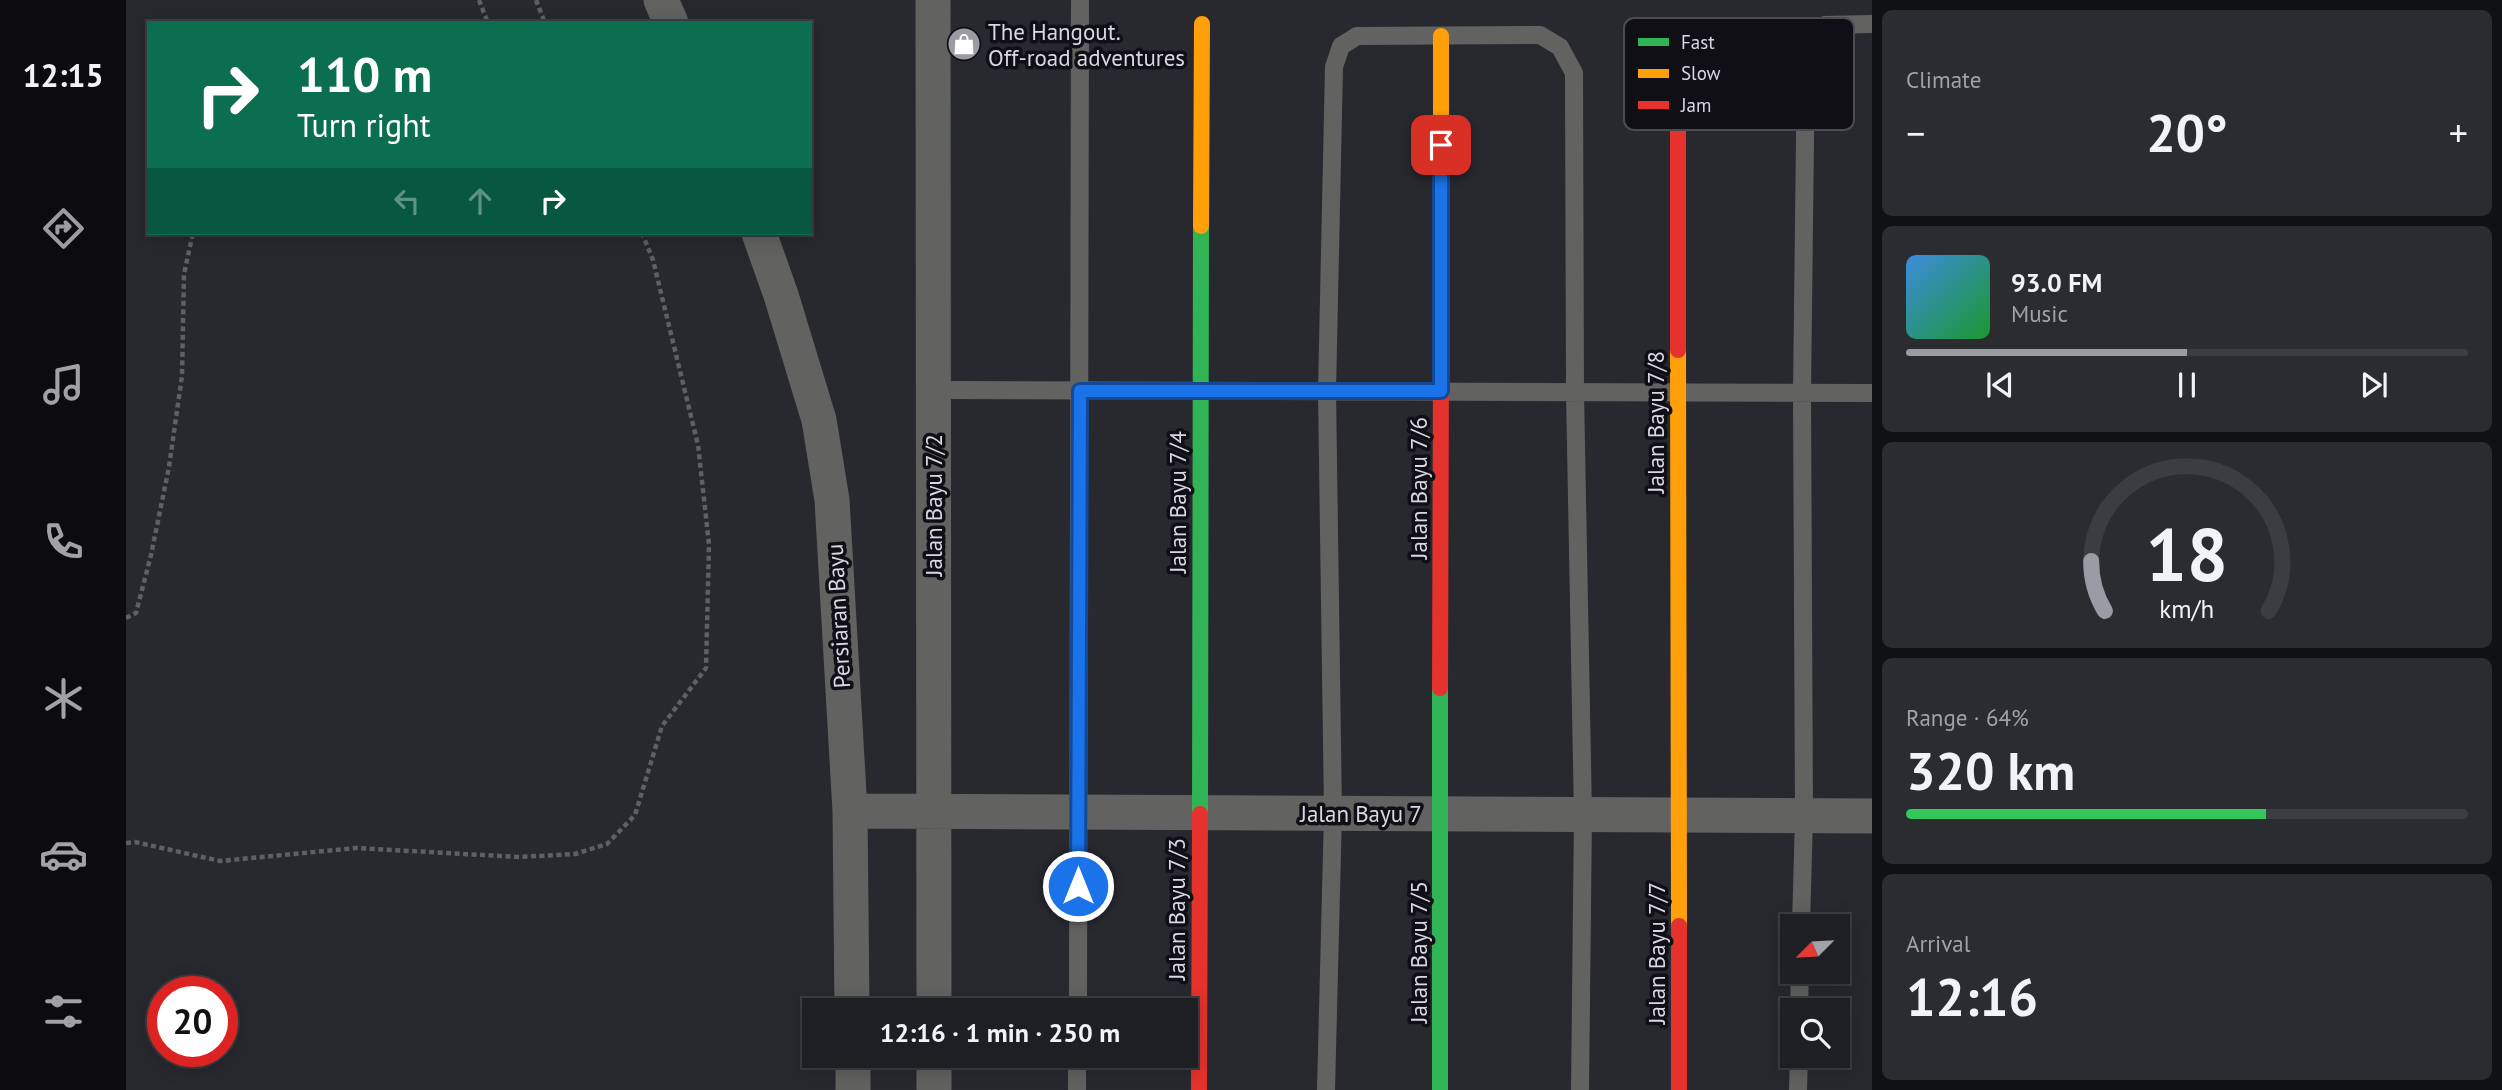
<!DOCTYPE html>
<html lang="en">
<head>
<meta charset="utf-8">
<style>
  body { margin:0; font-family:"PT Sans",sans-serif; background:#2b2c30; color:#f1f3f6; height:100vh; display:flex; flex-direction:column; font-size:26px; white-space:nowrap }
  * { box-sizing:border-box; margin:0 }
  p { font-size:23px; color:#a1a2a6 }
  .icon { flex:none; width:38px; height:38px; fill:none; stroke:currentColor; stroke-width:2; stroke-linecap:round; stroke-linejoin:round }
  .map { position:relative; flex:1; overflow:hidden }
  .drawer { display:flex; flex-direction:column; gap:10px; padding:10px; background:#101113; width:630px }
  .drawer>* { flex:none }
  .top-card { position:absolute; left:21px; top:21px; width:665px; height:214px; border-radius:0px; box-shadow:0 4px 18px #0003,0 0 0 2px #3c3d41; background:#0b6e4f; color:#fff; overflow:hidden }
  .needle { width:46px; rotate:246deg }
  .fabs { position:absolute; left:1654px; top:914px; display:grid; gap:14px }
  .fabs a { display:grid; place-items:center; width:70px; height:70px; border-radius:0px; background:#1e1f23; box-shadow:0 4px 18px #0003,0 0 0 2px #3c3d41; font-size:35px }
  .speed { position:absolute; left:21px; top:976px; display:flex; gap:14px; font-size:35px; font-weight:700; text-align:center }
  .speed>* { display:grid; place-content:center; width:91px; height:91px; border-radius:50%; background:#1e1f23; box-shadow:0 4px 18px #0003,0 0 0 2px #3c3d41; line-height:1 }
  .speed .limit { border:10px solid #d22; background:#fff; color:#111 }
  .pin { position:absolute; display:grid; place-items:center; width:60px; height:60px; color:#fff; margin:-30px; border-radius:14px; box-shadow:0 4px 10px #0006 }
  .me { position:absolute; width:77px; margin:-38px; rotate:0deg; stroke-linejoin:round; filter:drop-shadow(0 0 5px #0008) }
  .turn { display:flex; align-items:center; gap:24px; height:147px; padding:0 35px; font-size:32px }
  .turn .icon { width:91px; height:91px; stroke-width:2.5 }
  .turn b { display:block; font-size:49px; line-height:60px }
  .lanes { display:flex; align-items:center; height:66px; padding:0 35px; background:#0003; justify-content:center; gap:35px; direction:ltr }
  .lanes .off { opacity:.35 }
  .big { font-size:52px; font-weight:600; line-height:1.1 }
  .drawer .widget { flex:1; display:flex; flex-direction:column; justify-content:center; gap:10px; min-width:0; padding:0 24px; border-radius:10px; background:#2b2c30 }
  .drawer .dial { align-items:center; gap:0 }
  .dial svg { height:182px; overflow:visible; fill:none; stroke:#3c3d41; stroke-width:7; stroke-linecap:round; text-anchor:middle }
  .dial text { fill:#f1f3f6; stroke:none }
  .song { display:flex; align-items:center; gap:21px }
  .cover { width:84px; height:84px; border-radius:10px; background:linear-gradient(135deg,hsl(210 70% 55%),hsl(130 70% 35%)) }
  .played { height:7px; border-radius:4px; background:linear-gradient(90deg,#9a9ba3 50%,#3c3d41 50%) }
  .keys { display:flex; justify-content:space-around; direction:ltr }
  .heat { display:flex; justify-content:space-between; align-items:center; font-size:38px; direction:ltr }
  .charge { height:10px; border-radius:5px; background:linear-gradient(90deg,#34c759 64%,#3c3d41 0) }
  .trip { position:absolute; left:676px; top:998px; width:396px; height:70px; border-radius:0px; background:#1e1f23; box-shadow:0 4px 18px #0003,0 0 0 2px #3c3d41; font-weight:600; line-height:70px; text-align:center }
  main { display:flex; flex:1; min-height:0 }
  .menu { display:flex; flex-direction:column; width:126px; justify-content:space-around; align-items:center; background:#0c0c0e; color:#a1a2a6 }
  .menu .icon { width:49px; height:49px }
  .menu .current { color:#9a9ba3 }
  .menu b { font-size:32px; color:#f1f3f6 }
  .map>svg:first-child { display:block }
  .lines { fill:none; stroke-linecap:round; stroke-linejoin:round }
  .path { stroke:#5f6061; stroke-width:4.5; stroke-dasharray:5 3.5; stroke-linecap:butt }
  .lane { stroke:#626361; stroke-width:18 }
  .street { stroke:#626361; stroke-width:35 }
  .fast { stroke:#30b455; stroke-width:16 }
  .slow { stroke:#ff9f0a; stroke-width:16 }
  .jam { stroke:#e5322d; stroke-width:16 }
  .route-casing { stroke:#114b97; stroke-width:18 }
  .route { stroke:#1a73e8; stroke-width:12 }
  .labels { text-anchor:middle; dominant-baseline:central; stroke-width:7; stroke-linejoin:round; paint-order:stroke }
  .poi-label { font-size:23px; fill:#d7d8e1; stroke:#0f0f15; text-anchor:start }
  .street-label { font-size:23px; fill:#d7d8e1; stroke:#0f0f15 }
  .key { fill:#0f0f15; stroke:#4b4b52; stroke-width:2 }
  .key-label { font-size:19px; fill:#d7d8e1 }
</style>
</head>
<body>
<main>
<nav class="menu">
<b>12:15</b>
<svg class="icon current" aria-label="directions" viewBox="0 0 24 24"><path d="M12 3l9 9-9 9-9-9zM9 14v-3h6M13 9l2 2-2 2"/></svg>
<svg class="icon" aria-label="music" viewBox="0 0 24 24"><path d="M9 18V5l10-2v13"/><circle cx="6" cy="18" r="3"/><circle cx="16" cy="16" r="3"/></svg>
<svg class="icon" aria-label="phone" viewBox="0 0 24 24"><path d="M5 4h4l2 5-3 2q2 4 5 5l2-3 5 2v4C11 20 4 13 5 4z"/></svg>
<svg class="icon" aria-label="climate" viewBox="0 0 24 24"><path d="M12 3v18M4 7l16 10M4 17L20 7"/></svg>
<svg class="icon" aria-label="car" viewBox="0 0 24 24"><path d="M5 17H2v-5l4-1 3-4h7l3 4 3 1v5h-3M9 17h6M6 11h13"/><circle cx="7" cy="17" r="2"/><circle cx="17" cy="17" r="2"/></svg>
<svg class="icon" aria-label="filters" viewBox="0 0 24 24"><path d="M4 7h16M4 17h16"/><circle cx="9" cy="7" r="2"/><circle cx="15" cy="17" r="2"/></svg>
</nav>
<div class="map">
<svg width="1746" height="1090" viewBox="0 0 1746 1090">
  <rect width="100%" height="100%" fill="#28292f"/>
  <g class="lines">
    <!-- path -->
    <path class="path" d="M353,0L362,23
      M410,0L419,23
      M0,618L10,613L25,555L43,467L56,376L58,274L67,233
      M0,843L9,842L94,861L230,848L393,857L449,854L481,844L509,815L536,726L580,668L583,544L572,445L527,260L516,233"/>
    <!-- lane -->
    <path class="lane" d="M807,390L1746,393
      M1675,926L1678,816L1676,393L1680,54L1685,33L1699,25L1746,24
      M952,1010L954,0
      M1673,1010L1674,971
      M951,1090V1055
      M1200,1090L1207,813L1201,391L1208,67L1215,46L1231,36L1414,35L1434,47L1448,73L1449,392L1457,815L1454,1090
      M1672,1090L1673,1055"/>
    <!-- street -->
    <path class="street" d="M535,0L545,23
      M807,0L808,1010
      M633,233L655,295L693,420L706,500L724,811L726,1010
      M724,811L1746,816
      M727,1055V1090
      M808,1055V1090"/>
    <!-- fast -->
    <path class="fast" d="M1074,814L1075,226
      M1314,1090V688"/>
    <!-- slow -->
    <path class="slow" d="M1075,226L1076,24
      M1552,350L1553,926
      M1315,360V36"/>
    <!-- jam -->
    <path class="jam" d="M1552,29V350
      M1314,688L1315,360
      M1553,926V1090
      M1073,1090L1074,814"/>
  </g>
  <g class="lines">
    <defs>
      <path id="route" d="M952,886L954,391H1315V145"/>
    </defs>
    <!-- route casing -->
    <use href="#route" class="route-casing"/>
    <!-- route -->
    <use href="#route" class="route"/>
  </g>
  <!-- icons -->
  <defs>
    <symbol id="shop-disc" viewBox="-11 -11 22 22"><circle r="9.5" fill="#9a9ba3" stroke="#0f0f15"/><path d="M-5-2.5h2.3a2.7 3.5 0 0 1 5.4 0H5L5.5 6h-11ZM-1.5-2.5h3a1.5 2.3 0 0 0-3 0Z" fill="#fff"/></symbol>
  </defs>
  <g fill-rule="evenodd">
    <use href="#shop-disc" x="819" y="25" width="38" height="38"/>
  </g>
  <g class="labels">
    <!-- poi labels -->
    <g class="poi-label">
      <text x="862" y="31">The Hangout.<tspan x="862" dy="26">Off-road adventures</tspan></text>
    </g>
    <!-- street labels -->
    <g class="street-label">
      <text transform="translate(1529 422) rotate(-90)">Jalan Bayu 7/8</text>
      <text transform="translate(1292 488) rotate(-90)">Jalan Bayu 7/6</text>
      <text transform="translate(1051 502) rotate(-90)">Jalan Bayu 7/4</text>
      <text transform="translate(807 505) rotate(-90)">Jalan Bayu 7/2</text>
      <text transform="translate(712 616) rotate(-93)">Persiaran Bayu</text>
      <text x="1235" y="813">Jalan Bayu 7</text>
      <text transform="translate(1050 909) rotate(-90)">Jalan Bayu 7/3</text>
      <text transform="translate(1292 952) rotate(-90)">Jalan Bayu 7/5</text>
      <text transform="translate(1530 953) rotate(-90)">Jalan Bayu 7/7</text>
    </g>
  </g>
  <!-- legend -->
  <rect x="1498" y="18" width="230" height="112" rx="10" class="key"/>
  <rect x="1512" y="38" width="31" height="8" fill="#30b455"/>
  <rect x="1512" y="69" width="31" height="9" fill="#ff9f0a"/>
  <rect x="1512" y="101" width="31" height="8" fill="#e5322d"/>
  <g class="key-label">
    <text x="1555" y="49">Fast</text>
    <text x="1555" y="80">Slow</text>
    <text x="1555" y="112">Jam</text>
  </g>
</svg>
<div class="fabs">
<a><svg class="needle" viewBox="-14 -14 28 28"><path d="M0-13l5 13h-10z" fill="#e53935"/><path d="M0 13l5-13h-10z" fill="#a1a2a6"/></svg></a>
<a><svg class="icon" aria-label="search" viewBox="0 0 24 24"><circle cx="10" cy="10" r="6"/><path d="M15 15l6 6"/></svg></a>
</div>
<div class="speed"><div class="limit">20</div></div>
<div class="pin" style="left:1315px;top:145px;background:#d93025"><svg class="icon" aria-label="arrive" viewBox="0 0 24 24"><path d="M6 21V4h12l-3 4 3 4H6"/></svg></div>
<svg class="me" style="left:952px;top:886px" viewBox="-20 -20 40 40"><circle r="17" fill="#1a73e8" stroke="#fff" stroke-width="3"/><path d="M0-11L8 9 0 5-8 9z" fill="#fff"/></svg>
<div class="trip">12:16 · 1 min · 250 m</div>
<div class="top-card">
<div class="turn"><svg class="icon" aria-label="right" viewBox="0 0 24 24"><path d="M7 20v-9h11M14 6l5 5-5 5"/></svg><div><b>110 m</b>Turn right</div></div>
<div class="lanes"><svg class="icon off" aria-label="left" viewBox="0 0 24 24"><path d="M17 20v-9H6M10 6l-5 5 5 5"/></svg><svg class="icon off" aria-label="ahead" viewBox="0 0 24 24"><path d="M12 20V5M6 11l6-6 6 6"/></svg><svg class="icon" aria-label="right" viewBox="0 0 24 24"><path d="M7 20v-9h11M14 6l5 5-5 5"/></svg></div>
</div>
</div>
<section class="drawer">
<div class="widget"><p>Climate</p>
<div class="heat"><a>−</a><b class="big">20°</b><a>+</a></div>
</div>
<div class="widget">
<div class="song"><i class="cover"></i><div><b>93.0 FM</b><p>Music</p></div></div>
<div class="played"></div>
<div class="keys"><svg class="icon" aria-label="previous" viewBox="0 0 24 24"><path d="M18 5L8 12l10 7zM5 5v14"/></svg><svg class="icon" aria-label="pause" viewBox="0 0 24 24"><path d="M8 5v14M16 5v14"/></svg><svg class="icon" aria-label="next" viewBox="0 0 24 24"><path d="M6 5l10 7-10 7zM19 5v14"/></svg></div>
</div>
<div class="widget dial"><svg viewBox="0 0 100 80">
<path d="M14 69A42 42 0 1 1 86 69"/>
<path d="M14 69A42 42 0 0 1 8 47" stroke="#9a9ba3"/>
<text x="50" y="56" font-size="32" font-weight="700">18</text>
<text x="50" y="72" font-size="11">km/h</text>
</svg></div>
<div class="widget"><p>Range · 64%</p><b class="big">320 km</b><div class="charge"></div></div>
<div class="widget"><p>Arrival</p><b class="big">12:16</b></div>
</section>
</main>
</body>
</html>
